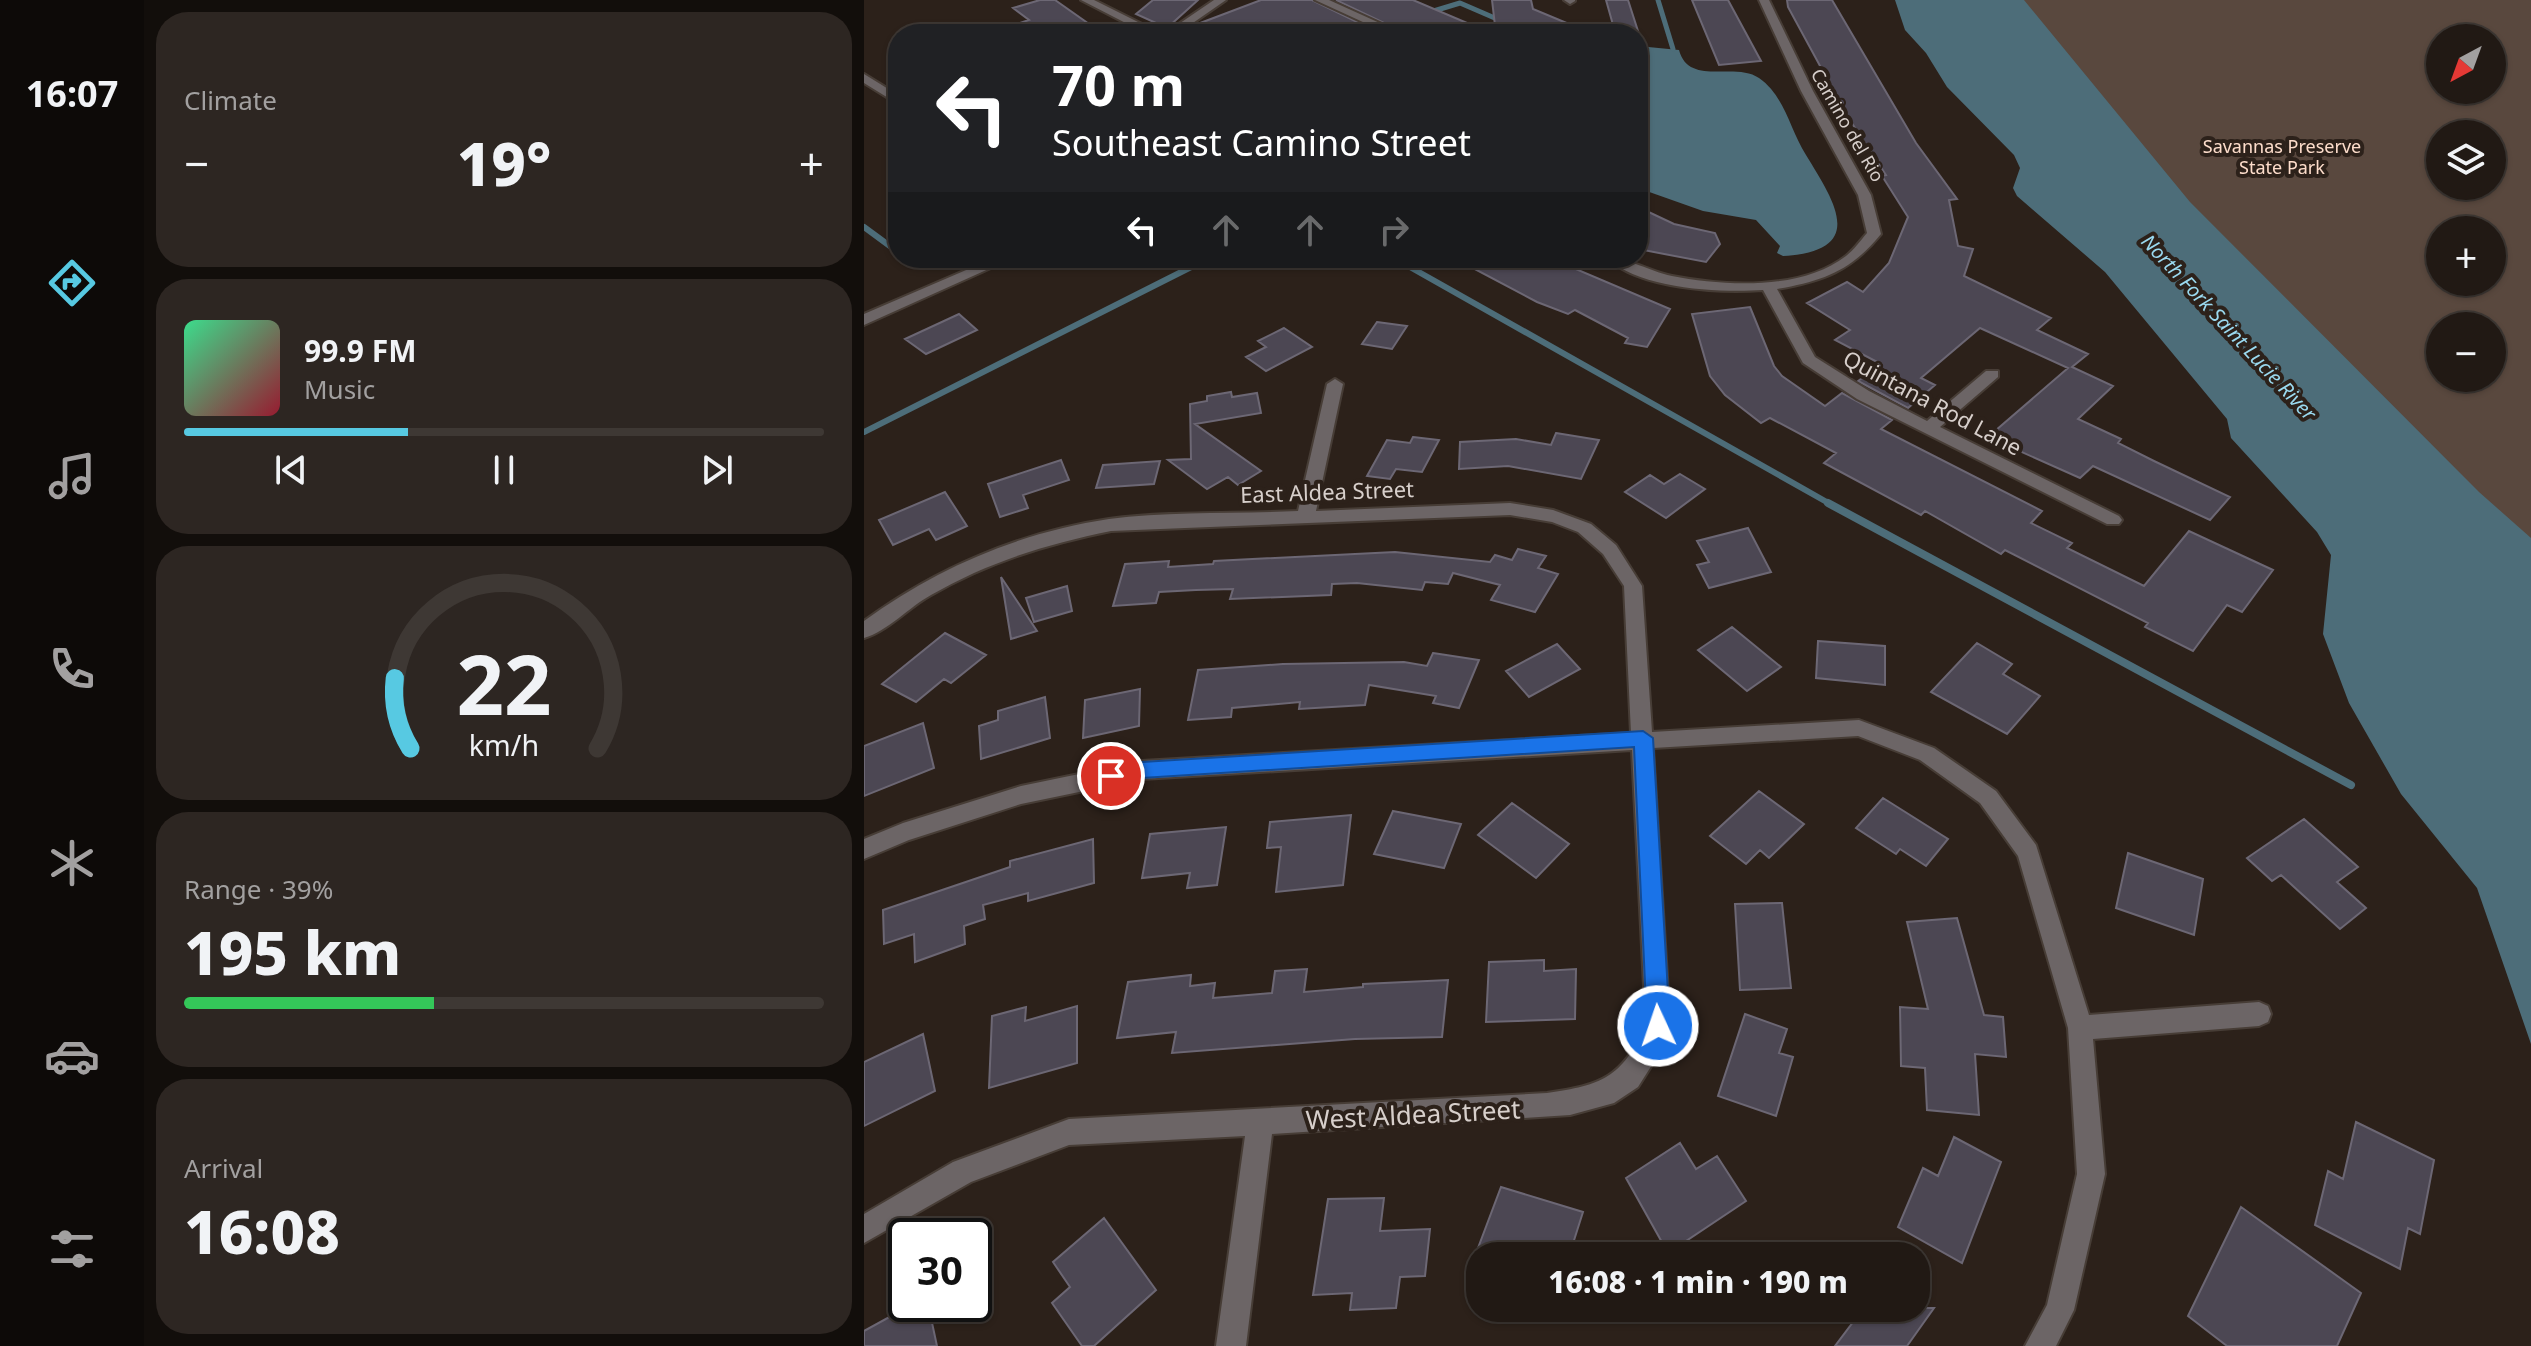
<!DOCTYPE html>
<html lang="en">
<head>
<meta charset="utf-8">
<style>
  body { margin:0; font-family:"Noto Sans",sans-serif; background:#2d2622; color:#f1f3f6; height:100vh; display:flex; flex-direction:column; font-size:30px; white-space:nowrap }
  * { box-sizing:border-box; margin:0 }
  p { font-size:26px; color:#a2a0a0 }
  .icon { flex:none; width:44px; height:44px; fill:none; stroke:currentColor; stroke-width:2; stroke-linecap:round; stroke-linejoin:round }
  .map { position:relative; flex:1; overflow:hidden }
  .side { display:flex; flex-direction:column; gap:12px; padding:12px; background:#120e0b; width:720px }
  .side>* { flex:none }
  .hud { position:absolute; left:24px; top:24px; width:760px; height:244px; border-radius:32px; box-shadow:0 2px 6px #0004,0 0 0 2px #3e3834; background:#202124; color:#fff; overflow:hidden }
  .needle { width:52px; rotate:221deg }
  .buttons { position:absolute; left:1562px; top:24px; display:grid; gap:16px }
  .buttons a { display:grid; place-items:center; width:80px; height:80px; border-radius:50%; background:#211914; box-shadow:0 2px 6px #0004,0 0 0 2px #3e3834; font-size:40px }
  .speed { position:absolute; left:24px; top:1218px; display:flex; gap:16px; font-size:40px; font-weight:700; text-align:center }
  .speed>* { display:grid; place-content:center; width:104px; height:104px; border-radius:50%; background:#211914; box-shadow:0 2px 6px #0004,0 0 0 2px #3e3834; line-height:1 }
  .speed .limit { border:4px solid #111; border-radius:12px; background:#fff; color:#111 }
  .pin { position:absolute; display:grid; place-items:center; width:68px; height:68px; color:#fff; margin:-34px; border:4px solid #fff; border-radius:50%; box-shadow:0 2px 8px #0007 }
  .me { position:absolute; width:88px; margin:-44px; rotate:357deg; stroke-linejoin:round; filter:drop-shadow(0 0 6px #0008) }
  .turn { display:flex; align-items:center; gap:28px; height:168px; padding:0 32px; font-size:36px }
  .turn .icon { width:104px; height:104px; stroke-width:2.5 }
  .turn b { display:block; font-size:56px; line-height:68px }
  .lanes { display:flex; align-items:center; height:76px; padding:0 32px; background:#0003; justify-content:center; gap:40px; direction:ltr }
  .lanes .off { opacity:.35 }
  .big { font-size:60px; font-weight:800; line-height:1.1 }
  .side .widget { flex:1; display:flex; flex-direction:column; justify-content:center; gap:12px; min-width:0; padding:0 28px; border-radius:32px; background:#2d2622 }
  .side .dial { align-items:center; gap:0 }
  .dial svg { height:208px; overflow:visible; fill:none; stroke:#3e3834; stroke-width:7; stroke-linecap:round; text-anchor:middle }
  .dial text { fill:#f1f3f6; stroke:none }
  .song { display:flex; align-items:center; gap:24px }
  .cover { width:96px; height:96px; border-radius:12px; background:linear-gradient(135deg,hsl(150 70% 55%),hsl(350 70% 35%)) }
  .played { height:8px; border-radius:4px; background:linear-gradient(90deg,#57c9e2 35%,#3e3834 35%) }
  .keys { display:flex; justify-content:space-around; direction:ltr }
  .heat { display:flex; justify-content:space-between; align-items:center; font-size:44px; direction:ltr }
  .charge { height:12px; border-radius:6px; background:linear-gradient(90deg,#34c759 39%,#3e3834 0) }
  .trip { position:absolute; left:602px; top:1242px; width:464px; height:80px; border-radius:32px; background:#211914; box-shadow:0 2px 6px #0004,0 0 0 2px #3e3834; font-weight:800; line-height:80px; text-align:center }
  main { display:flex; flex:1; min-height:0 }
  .tab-bar { display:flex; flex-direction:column; width:144px; justify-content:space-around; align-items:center; background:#0d0a08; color:#a2a0a0 }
  .tab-bar .icon { width:56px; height:56px }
  .tab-bar .selected { color:#57c9e2 }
  .tab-bar b { font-size:36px; color:#f1f3f6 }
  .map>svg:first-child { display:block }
  .green { fill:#59483e; fill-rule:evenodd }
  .water { fill:#4d6d79 }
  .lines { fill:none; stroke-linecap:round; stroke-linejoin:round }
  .stream-far2 { stroke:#4d6d79; stroke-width:5 }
  .stream-far1 { stroke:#4d6d79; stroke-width:6 }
  .stream { stroke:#4d6d79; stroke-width:8 }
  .building { fill:#4c4753; stroke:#6c6774; stroke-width:2 }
  .minor-casing { stroke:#473d36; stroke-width:4 }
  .minor { fill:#6c6566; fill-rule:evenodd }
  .route { fill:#1a73e8; stroke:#114b97; stroke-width:2 }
  .labels { text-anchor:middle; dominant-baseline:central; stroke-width:8; stroke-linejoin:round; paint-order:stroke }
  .far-street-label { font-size:18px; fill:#d7cfcb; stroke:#2c211a }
  .far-park-label { font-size:18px; fill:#fdddcb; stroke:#2c211a }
  .far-water-label { font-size:20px; font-style:italic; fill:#9ad9ef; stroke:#2c211a }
  .street-label { font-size:22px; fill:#d7cfcb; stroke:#2c211a }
  .near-street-label { font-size:26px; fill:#d7cfcb; stroke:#2c211a }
</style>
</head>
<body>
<main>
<nav class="tab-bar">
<b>16:07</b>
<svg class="icon selected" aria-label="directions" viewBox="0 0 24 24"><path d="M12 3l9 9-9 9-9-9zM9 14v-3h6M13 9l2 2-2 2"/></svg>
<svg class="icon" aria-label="music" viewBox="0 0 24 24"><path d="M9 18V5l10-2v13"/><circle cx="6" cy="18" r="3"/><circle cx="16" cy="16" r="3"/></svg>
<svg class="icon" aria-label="phone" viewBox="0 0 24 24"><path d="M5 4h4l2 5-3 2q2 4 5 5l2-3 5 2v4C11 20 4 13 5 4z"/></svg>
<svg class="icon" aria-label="climate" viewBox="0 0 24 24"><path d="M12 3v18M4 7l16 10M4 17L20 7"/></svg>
<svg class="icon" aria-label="car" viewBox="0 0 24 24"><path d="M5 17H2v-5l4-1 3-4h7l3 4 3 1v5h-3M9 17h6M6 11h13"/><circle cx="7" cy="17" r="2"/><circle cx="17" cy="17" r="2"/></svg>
<svg class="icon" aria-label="filters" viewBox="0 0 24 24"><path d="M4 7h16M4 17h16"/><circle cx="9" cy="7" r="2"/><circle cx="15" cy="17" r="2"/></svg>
</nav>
<section class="side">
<div class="widget"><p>Climate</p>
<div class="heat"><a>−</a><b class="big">19°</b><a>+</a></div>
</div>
<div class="widget">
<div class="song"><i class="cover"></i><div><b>99.9 FM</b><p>Music</p></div></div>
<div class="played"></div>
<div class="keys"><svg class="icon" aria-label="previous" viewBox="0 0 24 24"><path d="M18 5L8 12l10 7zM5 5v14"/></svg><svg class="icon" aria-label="pause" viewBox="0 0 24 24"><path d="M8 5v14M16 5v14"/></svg><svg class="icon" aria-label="next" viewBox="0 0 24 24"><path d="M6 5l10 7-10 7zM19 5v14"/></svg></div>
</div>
<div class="widget dial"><svg viewBox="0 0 100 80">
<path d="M14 69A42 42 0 1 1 86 69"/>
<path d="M14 69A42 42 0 0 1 8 42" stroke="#57c9e2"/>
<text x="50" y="56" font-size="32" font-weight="700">22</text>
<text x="50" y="72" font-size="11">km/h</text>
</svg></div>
<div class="widget"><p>Range · 39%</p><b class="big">195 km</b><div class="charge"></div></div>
<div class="widget"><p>Arrival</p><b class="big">16:08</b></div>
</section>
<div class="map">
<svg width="1667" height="1346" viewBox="0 0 1667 1346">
  <rect width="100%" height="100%" fill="#2c211a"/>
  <!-- green -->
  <path class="green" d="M1108,0H1667V629ZM1576,38H1628V90H1576ZM1576,134H1628V186H1576ZM1576,230H1628V282H1576ZM1576,326H1628V378H1576Z"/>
  <!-- water -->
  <path class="water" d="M1031,0H1160L1326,202L1615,492L1667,538V1044L1613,888L1537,794L1485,703L1459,634L1467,555L1453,532L1367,438L1363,419L1241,272L1153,196L1149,188L1156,168L1150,155L1083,87L1062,53L1041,30Z
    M774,46L815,50C825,87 871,61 895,78C921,96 926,130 942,155C970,201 1005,251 919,256L913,253L916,246L892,220L839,211L774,188V131L782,106L774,97Z"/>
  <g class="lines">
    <!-- stream-far2 -->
    <path class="stream-far2" d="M794,0L809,49
      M563,13L596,3L640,22"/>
    <!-- stream-far1 -->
    <path class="stream-far1" d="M0,227L34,252
      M42,258L46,262
      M530,258L968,505
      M0,432L345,258"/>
    <!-- stream -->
    <path class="stream" d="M964,503L1487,785"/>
  </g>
  <!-- building -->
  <path class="building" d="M176,0H191L225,24L198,34H136L135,30L165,20L149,8Z
    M289,0H334L303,28L272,14Z
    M397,0H448L518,34H318L331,25Z
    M472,0H549L629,34H543Z
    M628,0H667L669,9L729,34H632Z
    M742,0H764L774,31L751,32Z
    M828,0H864L897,61L855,65Z
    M923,0H968L1052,143L1093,199L1085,200L1094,246L1109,249L1100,276L1187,318L1173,330L1224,354L1208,367L1249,386L1214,419L1257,439L1254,443L1290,461L1366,497L1346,520L1229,466L1216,478L1124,437L1204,368L1116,328L1057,378L1071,385L1044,408L994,381L1017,364L971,340L986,330L943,303L983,282L999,292L1025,263L1044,217L1018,176L1022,175L972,99H974L924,7Z
    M774,207L810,224L851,233L856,244L842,262L774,249Z
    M590,258H686L806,309L783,347L761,343L764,338L711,310L704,314L673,302Z
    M886,307L910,366L918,376L961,406L978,393L1028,420L1017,429L1178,511L1167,523L1208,543L1203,548L1280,586L1325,531L1409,570L1378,612L1363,605L1329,651L1281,627L1284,623L1141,550L1137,554L1061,511L1057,515L960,463L972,453L906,418L897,423L861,395L846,376L828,314Z
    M95,314L113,330L62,354L41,339Z
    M513,322L543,326L528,349L498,344Z
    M420,328L448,347L402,371L382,357L402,347L394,341Z
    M367,392L368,397L393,393L397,413L331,424L397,471L374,485L364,477L343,489L304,460L327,459L326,404L343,401V396Z
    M692,433L735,440L717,479L644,466L595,469L596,442L652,439L687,445Z
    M549,437L575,440L558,472L532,469L526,479L503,476L523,440L546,443Z
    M197,460L205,480L159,495L164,508L136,517L124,484Z
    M296,461L290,484L232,488L239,465Z
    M816,474L841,489L802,518L761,492L786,475L800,484Z
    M81,492L103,526L72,540L65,529L29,545L15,520Z
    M884,528L907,572L845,588L833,565L845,562L833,541Z
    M654,549L682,556L674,568L694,574L671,612L627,600L636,585L589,573L584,584L561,582L558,590L493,583L468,584L467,595L366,599L369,589L332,590L295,592L292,603L249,606L261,564L305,561L304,567L349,564L350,561L531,552L626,562L631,555L648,560Z
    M137,577L173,631L147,639Z
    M203,586L208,611L170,622L162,598Z
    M868,627L917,667L883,691L834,650Z
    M81,633L122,655L87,683L80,679L52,702L18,684Z
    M954,641L1021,646V685L952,678Z
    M1113,643L1148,664L1139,674L1176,696L1143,734L1067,692Z
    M693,644L716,669L665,697L642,671Z
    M569,653L615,660L595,708L569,703L572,696L505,685L501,705L435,709L436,702L368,708L367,717L324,720L334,670L419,664L540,662L563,666Z
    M276,689L275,726L219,738L221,700Z
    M181,697L186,738L117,759L115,726L134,720V711Z
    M59,723L70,768L0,796V746Z
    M895,791L940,824L905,858L896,850L882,864L846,836Z
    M1019,798L1084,839L1062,866L1036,849L1032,854L992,828Z
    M648,803L705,844L672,878L614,835Z
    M529,811L597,824L580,868L510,854Z
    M487,815L479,885L412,892L417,847L403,848L406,822Z
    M1440,819L1494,867L1473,882L1502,908L1476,929L1417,875L1408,881L1383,858Z
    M362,827L353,885L323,888L326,873L278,878L286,834Z
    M229,839L230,883L164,901V893L119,905L121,919L100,926L101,944L51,962L50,934L20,944L19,910L146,867V861Z
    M1264,853L1339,879L1330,935L1252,908Z
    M918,903L927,988L876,990L871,904Z
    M1093,918L1120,1015L1139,1017L1142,1057L1111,1054L1115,1115L1063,1110L1061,1068L1037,1066L1036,1007L1064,1009L1043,922Z
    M680,960V971L712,969L711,1019L622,1022L625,962Z
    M443,969L440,992L499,987V984L584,980L578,1037L491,1039L308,1053L312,1032L253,1038L264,982L327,975L326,986L351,983L349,998L408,993L411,971Z
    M213,1006V1063L125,1088L128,1016L162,1007L161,1021Z
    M881,1014L923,1029L915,1053L929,1057L912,1116L854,1096Z
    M59,1034L71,1091L0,1126V1062Z
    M1492,1122L1570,1160L1556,1234L1544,1228L1536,1269L1451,1225L1464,1171L1479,1179Z
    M1090,1137L1137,1162L1098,1263L1034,1227L1059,1168L1074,1176Z
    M816,1143L832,1169L853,1156L882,1201L804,1253L762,1178Z
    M637,1187L719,1212L705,1256H611Z
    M520,1198L516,1231L566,1229L561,1276L536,1277L532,1308L486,1310L488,1293L449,1295L464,1199Z
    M1377,1207L1497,1293L1473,1346H1363L1324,1316Z
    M240,1218L292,1290L230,1346H218L188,1303L206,1287L189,1262Z
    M49,1304H64L73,1346H0V1331Z
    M974,1308H1070L1043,1346H971L989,1322Z"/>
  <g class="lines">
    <defs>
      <path id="minor" d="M217,0H230L298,34H283Z
        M350,0H362L313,34H300Z
        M451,0H465L540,34H525Z
        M700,0H711V1L706,4Z
        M895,0H905L949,91L1007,195L1017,234C987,271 959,281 913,289L951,357L1005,391L1063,421L1122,371H1134V377L1076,427L1255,516L1258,520L1255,524H1243L993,399L939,363L899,290C855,293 776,289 743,258C766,258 784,271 808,276C860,286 937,291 982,256C990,250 996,241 1003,233L994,195L937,91Z
        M0,74L34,95V104L0,83Z
        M130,258H149L0,325V314Z
        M471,379L479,384L452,511L646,503L689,510L727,524L752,545L778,586L788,732L995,720L1070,748L1132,791L1172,845L1225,1015L1395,1002L1404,1006L1407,1014L1404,1022L1395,1026L1229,1039L1241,1174L1210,1310L1192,1346H1161L1183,1305L1213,1174L1204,1028L1154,856L1116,803L1056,760L994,736L789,748L806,1026L793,1057L774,1087L750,1103L706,1115L408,1134L382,1346H352L381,1136L205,1145L107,1182L0,1243V1214L89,1162L205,1119L683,1093C738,1085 757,1078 782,1026L768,750L278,779L157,804L45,840L0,859V839L39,823L157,786L278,761L767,733L760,586L739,554L714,532L688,522L646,515L247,531C183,544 124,562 67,595C45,607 24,631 0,638V621C72,568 157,532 245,519C305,511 373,514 434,511L463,384Z"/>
    </defs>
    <!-- minor casing -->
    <use href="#minor" class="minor-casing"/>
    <!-- minor -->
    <use href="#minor" class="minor"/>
  </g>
  <!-- route -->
  <path class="route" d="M779,731L789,738L806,1026L802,1034L794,1037L786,1034L783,1026L770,747L278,778L247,784L238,776L241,771L278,762Z"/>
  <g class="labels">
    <!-- far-street labels -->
    <g class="far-street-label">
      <text transform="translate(984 125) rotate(60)">Camino del Rio</text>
    </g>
    <!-- far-park labels -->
    <g class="far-park-label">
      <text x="1418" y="146">Savannas Preserve<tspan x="1418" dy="21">State Park</tspan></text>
    </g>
    <!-- far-water labels -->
    <g class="far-water-label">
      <text transform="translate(1365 327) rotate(47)">North Fork Saint Lucie River</text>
    </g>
    <!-- street labels -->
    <g class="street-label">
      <text transform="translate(1069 402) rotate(28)">Quintana Rod Lane</text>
      <text transform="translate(463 491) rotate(-2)">East Aldea Street</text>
    </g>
    <!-- near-street labels -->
    <g class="near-street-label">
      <text transform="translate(549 1114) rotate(-3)">West Aldea Street</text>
    </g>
  </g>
</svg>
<div class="buttons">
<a><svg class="needle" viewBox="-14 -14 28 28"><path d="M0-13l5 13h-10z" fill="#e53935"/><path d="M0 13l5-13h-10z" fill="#a2a0a0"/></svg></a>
<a><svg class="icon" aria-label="layers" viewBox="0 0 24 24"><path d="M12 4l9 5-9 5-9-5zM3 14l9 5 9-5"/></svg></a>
<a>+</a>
<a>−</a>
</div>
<div class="speed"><div class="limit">30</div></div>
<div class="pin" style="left:247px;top:776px;background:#d93025"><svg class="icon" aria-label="arrive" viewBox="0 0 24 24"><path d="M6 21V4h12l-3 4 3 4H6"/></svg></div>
<svg class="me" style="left:794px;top:1026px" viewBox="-20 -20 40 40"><circle r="17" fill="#1a73e8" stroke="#fff" stroke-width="3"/><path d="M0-11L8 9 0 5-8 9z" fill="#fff"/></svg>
<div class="trip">16:08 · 1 min · 190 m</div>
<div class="hud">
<div class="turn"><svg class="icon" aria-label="left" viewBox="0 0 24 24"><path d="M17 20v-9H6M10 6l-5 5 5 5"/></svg><div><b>70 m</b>Southeast Camino Street</div></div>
<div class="lanes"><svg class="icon" aria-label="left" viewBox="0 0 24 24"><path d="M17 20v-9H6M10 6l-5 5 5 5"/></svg><svg class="icon off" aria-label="ahead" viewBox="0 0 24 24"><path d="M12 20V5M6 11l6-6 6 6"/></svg><svg class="icon off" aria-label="ahead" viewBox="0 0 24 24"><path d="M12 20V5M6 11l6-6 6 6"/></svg><svg class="icon off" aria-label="right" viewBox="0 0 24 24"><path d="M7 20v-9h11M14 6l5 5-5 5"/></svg></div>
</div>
</div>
</main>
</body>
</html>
